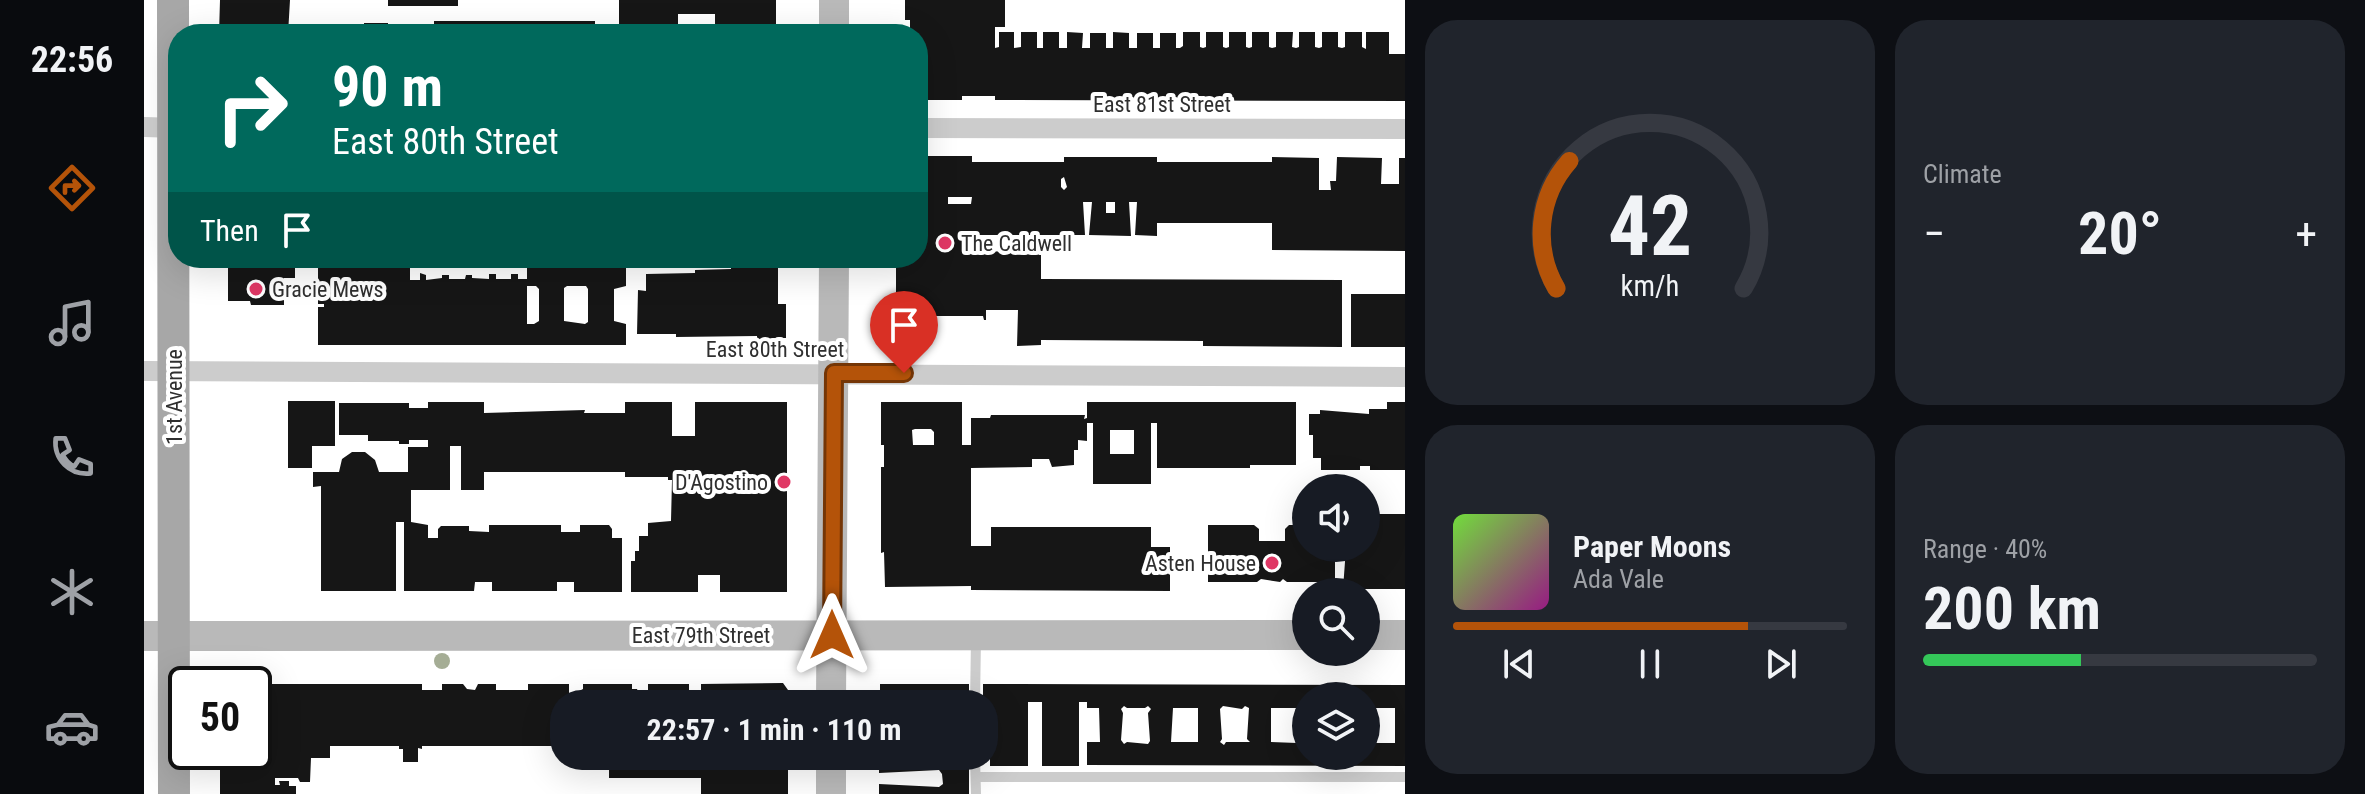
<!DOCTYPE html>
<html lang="en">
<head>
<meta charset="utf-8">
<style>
  body { margin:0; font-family:"Roboto Condensed",sans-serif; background:#20242c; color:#f1f3f6; height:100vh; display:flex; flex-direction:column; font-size:30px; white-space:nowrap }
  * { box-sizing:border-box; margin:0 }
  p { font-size:26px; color:#9ea1a6 }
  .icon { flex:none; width:44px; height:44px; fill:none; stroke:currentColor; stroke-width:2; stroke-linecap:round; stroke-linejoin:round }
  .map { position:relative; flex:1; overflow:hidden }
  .side { display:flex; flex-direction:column; gap:20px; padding:20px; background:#0d0f14; width:960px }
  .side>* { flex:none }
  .banner { position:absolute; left:24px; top:24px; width:760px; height:244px; border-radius:32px; box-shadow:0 8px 32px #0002; background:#00695c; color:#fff; overflow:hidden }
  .buttons { position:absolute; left:1148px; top:474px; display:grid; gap:16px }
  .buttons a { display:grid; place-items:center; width:88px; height:88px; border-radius:50%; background:#171b24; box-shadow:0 8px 32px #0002; font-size:40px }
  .speed { position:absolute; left:24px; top:666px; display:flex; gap:16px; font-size:40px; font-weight:700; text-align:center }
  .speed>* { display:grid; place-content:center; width:104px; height:104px; border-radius:50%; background:#171b24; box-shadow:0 8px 32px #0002; line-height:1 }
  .speed .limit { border:4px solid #111; border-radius:12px; background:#fff; color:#111 }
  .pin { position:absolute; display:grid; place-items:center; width:68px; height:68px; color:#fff; margin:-82px -34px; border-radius:50% 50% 50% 0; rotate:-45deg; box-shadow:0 0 8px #0007 }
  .pin .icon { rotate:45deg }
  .me { position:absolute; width:88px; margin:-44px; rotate:0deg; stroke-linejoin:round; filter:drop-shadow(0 0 6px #0008) }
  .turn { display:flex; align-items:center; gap:28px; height:168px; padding:0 32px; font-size:36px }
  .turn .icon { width:104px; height:104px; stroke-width:2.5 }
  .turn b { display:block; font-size:56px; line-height:68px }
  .then { display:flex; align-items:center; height:76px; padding:0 32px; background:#0003; gap:16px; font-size:30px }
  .big { font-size:60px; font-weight:700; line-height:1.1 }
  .side .tile { flex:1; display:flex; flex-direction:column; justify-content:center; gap:12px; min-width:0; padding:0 28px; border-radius:32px; background:#20242c }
  .side .dial { align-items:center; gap:0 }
  .dial svg { height:208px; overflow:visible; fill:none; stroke:#363941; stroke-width:7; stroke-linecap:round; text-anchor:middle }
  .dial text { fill:#f1f3f6; stroke:none }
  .song { display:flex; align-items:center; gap:24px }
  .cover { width:96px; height:96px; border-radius:12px; background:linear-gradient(135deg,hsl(100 70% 55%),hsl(310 70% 35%)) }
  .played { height:8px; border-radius:4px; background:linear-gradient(90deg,#b45309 75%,#363941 75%) }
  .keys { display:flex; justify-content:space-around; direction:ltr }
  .heat { display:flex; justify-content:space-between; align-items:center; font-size:44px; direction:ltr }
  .charge { height:12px; border-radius:6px; background:linear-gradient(90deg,#34c759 40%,#363941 0) }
  .side .tiles { flex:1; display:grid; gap:20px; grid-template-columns:repeat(2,1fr) }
  .trip { position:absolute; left:406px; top:690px; width:448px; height:80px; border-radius:32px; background:#171b24; box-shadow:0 8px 32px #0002; font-weight:700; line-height:80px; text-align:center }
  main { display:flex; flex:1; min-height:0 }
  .tab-bar { display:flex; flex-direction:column; width:144px; justify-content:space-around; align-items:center; background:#090b0e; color:#9ea1a6 }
  .tab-bar .icon { width:56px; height:56px }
  .tab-bar .on { color:#b45309 }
  .tab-bar b { font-size:36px; color:#f1f3f6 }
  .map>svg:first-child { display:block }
  .building { fill:#161616; fill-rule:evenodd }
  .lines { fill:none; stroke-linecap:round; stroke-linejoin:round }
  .lane { stroke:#ccc; stroke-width:10 }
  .street { stroke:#ccc; stroke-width:20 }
  .secondary { stroke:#b9b9b9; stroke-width:30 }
  .primary { stroke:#a7a7a7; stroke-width:32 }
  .tree { fill:#a5ad95 }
  .route-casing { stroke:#753606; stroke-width:20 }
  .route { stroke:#b45309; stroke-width:14 }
  .poi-dot { fill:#e03865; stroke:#fff; stroke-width:3 }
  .labels { text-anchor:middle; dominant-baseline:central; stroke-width:8; stroke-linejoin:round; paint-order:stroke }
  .street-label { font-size:22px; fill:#2f2f2f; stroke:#fff }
  .poi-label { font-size:22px; fill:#2f2f2f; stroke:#fff; text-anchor:start }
</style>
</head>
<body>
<main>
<nav class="tab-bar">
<b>22:56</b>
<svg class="icon on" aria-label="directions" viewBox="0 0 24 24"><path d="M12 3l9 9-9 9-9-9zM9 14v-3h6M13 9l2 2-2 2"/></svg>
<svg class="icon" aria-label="music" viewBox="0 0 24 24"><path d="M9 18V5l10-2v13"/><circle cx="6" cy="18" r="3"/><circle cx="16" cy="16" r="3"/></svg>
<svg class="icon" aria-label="phone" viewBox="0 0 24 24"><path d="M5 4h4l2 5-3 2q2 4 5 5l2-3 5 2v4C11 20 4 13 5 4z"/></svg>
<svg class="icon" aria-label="climate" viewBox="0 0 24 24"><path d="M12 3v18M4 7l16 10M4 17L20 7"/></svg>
<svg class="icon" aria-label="car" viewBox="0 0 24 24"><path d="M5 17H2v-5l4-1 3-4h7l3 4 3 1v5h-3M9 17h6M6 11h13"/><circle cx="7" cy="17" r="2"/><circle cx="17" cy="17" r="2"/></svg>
</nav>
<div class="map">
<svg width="1261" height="794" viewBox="0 0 1261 794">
  <rect width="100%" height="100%" fill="#fff"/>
  <!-- building -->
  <path class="building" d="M76,0H146L144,34H75Z
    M244,0H314V6H244Z
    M475,0H632V34H571V14H534V34H475Z
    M761,0H861V27H851V48L855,47V32H870V48L877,47V32H893V48H899V32H915V48H923V32L939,33L938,48H946V33H962V48H969V32L985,33V48H993V33H1009V48H1016V33H1032V48H1036L1039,46V32H1056V47L1059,48L1062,47V32H1079V47L1082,48L1085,47V32H1102V47L1105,48L1108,47V32H1125V47L1128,48L1132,47V32H1149L1148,47L1152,48L1155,47V32H1171V47L1175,48L1178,47V32H1194V47L1198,48L1201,47V32H1218V47L1222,49V32H1245V54H1261V101L851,100V96H818V100H774V34H766V20H761Z
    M290,21H451V34H290Z
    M220,23H244V34H220Z
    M774,156H828V162H920V157H1013V162H1128V157L1175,158V190H1187L1186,181H1192L1193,157L1238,158L1237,184H1255V158H1261V251L1128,250V223H1013V236L991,235L993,202H985L987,236L945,235L948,202H939L941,235H827V251L897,252V279L1198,280V347L1059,346V341L897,340V345L873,346L874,310H842V320H840L839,316H752V258H774ZM920,177L923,187L920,190L917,187V179ZM804,197H828L827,204H804ZM962,202H971V213H962Z
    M84,258H151V278H140V305H107L106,301H84Z
    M587,258H634V304H642V338H634V344H613V336L532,337V334H493L494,290L502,291V274L551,273V270L587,269Z
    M218,263L266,264V280H276V273L282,275V280L298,278V275H305V279H321L322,275H328V278L345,279V274H352V279H367V274H374V279H383V264H482V286L470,289V321L482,324V345H174V307H180V304H174V265ZM383,286H392L395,289V321L390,324H383ZM423,286H442L444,289V322L441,324L420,321V288Z
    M1207,294H1261V347H1207Z
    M144,401H191V446H168V468H144Z
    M284,402H340V413L441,410L440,413H481V402H528V436H551V402H643V592H576V575H554V592H487V561H491V551H495V536H504V523L527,521L528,480H524V477H481V472H340V490H317V446H306V490H267V522L284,525V538H294V529L297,526H325V531L345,532V525H417V532H436V525H465L468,529V538H478V592H430V582H413V591H348V582H331L330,591H260V522H252V591H177V486L169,487V472H195L198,459L208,452H221L231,460L235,472H264V447H284V440H265V444H255V441H224V435H195V403H265V408H284Z
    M737,402H818V445H827V418H846L847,415H941L940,419L943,418V402H1152V465H1106V468H1013V423H1007V484H949V423H943V441L934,440V450H930V465L908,467L905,459H888V467L827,468V546H847V527H1007V547H1026V591L827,590V586L741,587L740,552L737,553V467H740V445H737ZM771,429H787L790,432V445H769L768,430ZM966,430H990V454H966Z
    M1243,402H1261V470H1226V466H1216V470H1177V458H1169V435H1165V414H1176V410L1225,414V409H1243Z
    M1222,514H1261V589H1199L1202,548H1222Z
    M1064,525H1110L1115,529V541H1141V529L1145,525H1162V548H1191V582H1143L1139,579L1136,582L1117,579L1113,582H1064Z
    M639,683L644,690V704H420V746H278V749L274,748V762H259V749H255V746H186V758H167L166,782H156L154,778H131V785H136L135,781H145V786H152V794H76V752H110V684H278V690H298V684H319L323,689L331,690L334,684H352V690H384V684H425V697L433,696V692L439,689V684H488V689H493L496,697L504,696V684H545V690H557V684Z
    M736,684H825V704H736Z
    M839,684L1261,685V766L943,765V742H956L955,708H943V702H935V766H898V702H884V766H846V702H839ZM1162,696H1222V756H1162ZM980,706L983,708H1001L1004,706L1007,709L1004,713L1006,741L1004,744L983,742L980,744L977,740L979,713L977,709ZM1079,706L1098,709L1101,706L1105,708L1103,739L1106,742H1082L1080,745L1076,742L1078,739L1076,709ZM1029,708H1054V742H1027ZM1127,708H1153V743L1127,742ZM1225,708H1251V743H1225Z
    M465,756H557V759H574V756H644V794H557V778H465Z
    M735,756H825V794H735V784L795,787L799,784L798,774L795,770L735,773Z"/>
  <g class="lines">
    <!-- lane -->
    <path class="lane" d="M831,704L832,638
      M831,756L832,794
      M832,777H1261"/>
    <!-- street -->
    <path class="street" d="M0,127L34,128
      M774,128L1261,129
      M0,371L1261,377"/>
    <!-- secondary -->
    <path class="secondary" d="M690,0V34
      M1222,635H1261
      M0,636L1162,635
      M687,704L690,258
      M687,794V756"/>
    <!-- primary -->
    <path class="primary" d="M29,0L30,794"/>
  </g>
  <!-- trees -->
  <circle class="tree" cx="298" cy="661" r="8"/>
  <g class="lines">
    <defs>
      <path id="route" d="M688,635L690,373H760"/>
    </defs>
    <!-- route casing -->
    <use href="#route" class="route-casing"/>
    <!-- route -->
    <use href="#route" class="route"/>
  </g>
  <!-- markers -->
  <g class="poi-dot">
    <circle cx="801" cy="243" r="8"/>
    <circle cx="112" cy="289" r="8"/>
    <circle cx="640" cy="482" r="8"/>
    <circle cx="1128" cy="563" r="8"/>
  </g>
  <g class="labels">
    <!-- street labels -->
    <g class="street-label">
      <text x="1018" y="104">East 81st Street</text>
      <text x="631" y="349">East 80th Street</text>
      <text transform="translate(30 397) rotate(-90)">1st Avenue</text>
      <text x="557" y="635">East 79th Street</text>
    </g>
    <!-- poi labels -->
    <g class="poi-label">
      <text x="817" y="243">The Caldwell</text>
      <text x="128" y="289">Gracie Mews</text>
      <text x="624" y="482" text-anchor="end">D'Agostino</text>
      <text x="1112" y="563" text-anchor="end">Asten House</text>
    </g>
  </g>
</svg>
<div class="buttons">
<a><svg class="icon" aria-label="sound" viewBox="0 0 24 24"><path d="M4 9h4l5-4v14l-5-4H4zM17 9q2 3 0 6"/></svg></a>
<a><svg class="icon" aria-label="search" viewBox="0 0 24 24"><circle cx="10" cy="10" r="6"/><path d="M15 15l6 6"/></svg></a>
<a><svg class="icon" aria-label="layers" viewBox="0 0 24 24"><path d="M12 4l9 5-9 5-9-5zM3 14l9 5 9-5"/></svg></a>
</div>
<div class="speed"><div class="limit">50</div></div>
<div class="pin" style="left:760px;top:373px;background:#d93025"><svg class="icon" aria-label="arrive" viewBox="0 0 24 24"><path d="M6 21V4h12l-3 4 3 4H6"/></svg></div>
<svg class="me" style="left:688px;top:635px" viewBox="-20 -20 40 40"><path d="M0-17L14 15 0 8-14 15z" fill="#b45309" stroke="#fff" stroke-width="4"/></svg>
<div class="trip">22:57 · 1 min · 110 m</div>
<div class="banner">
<div class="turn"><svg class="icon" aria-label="right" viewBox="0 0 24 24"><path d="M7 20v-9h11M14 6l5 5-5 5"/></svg><div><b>90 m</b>East 80th Street</div></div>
<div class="then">Then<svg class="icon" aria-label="arrive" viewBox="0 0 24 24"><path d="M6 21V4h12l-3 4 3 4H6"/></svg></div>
</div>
</div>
<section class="side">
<div class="tiles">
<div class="tile dial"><svg viewBox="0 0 100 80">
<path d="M14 69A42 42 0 1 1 86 69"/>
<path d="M14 69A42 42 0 0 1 19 20" stroke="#b45309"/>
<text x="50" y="56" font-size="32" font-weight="700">42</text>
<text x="50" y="72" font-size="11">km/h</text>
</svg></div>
<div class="tile"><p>Climate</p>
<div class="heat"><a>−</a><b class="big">20°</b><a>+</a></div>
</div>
<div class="tile">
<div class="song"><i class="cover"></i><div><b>Paper Moons</b><p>Ada Vale</p></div></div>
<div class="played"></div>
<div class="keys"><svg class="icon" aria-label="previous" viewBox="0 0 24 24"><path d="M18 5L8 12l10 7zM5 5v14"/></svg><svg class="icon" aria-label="pause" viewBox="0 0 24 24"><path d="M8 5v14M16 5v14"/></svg><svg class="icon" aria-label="next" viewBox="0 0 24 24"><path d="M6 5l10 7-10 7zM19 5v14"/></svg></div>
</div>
<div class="tile"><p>Range · 40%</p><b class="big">200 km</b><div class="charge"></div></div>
</div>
</section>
</main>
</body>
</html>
